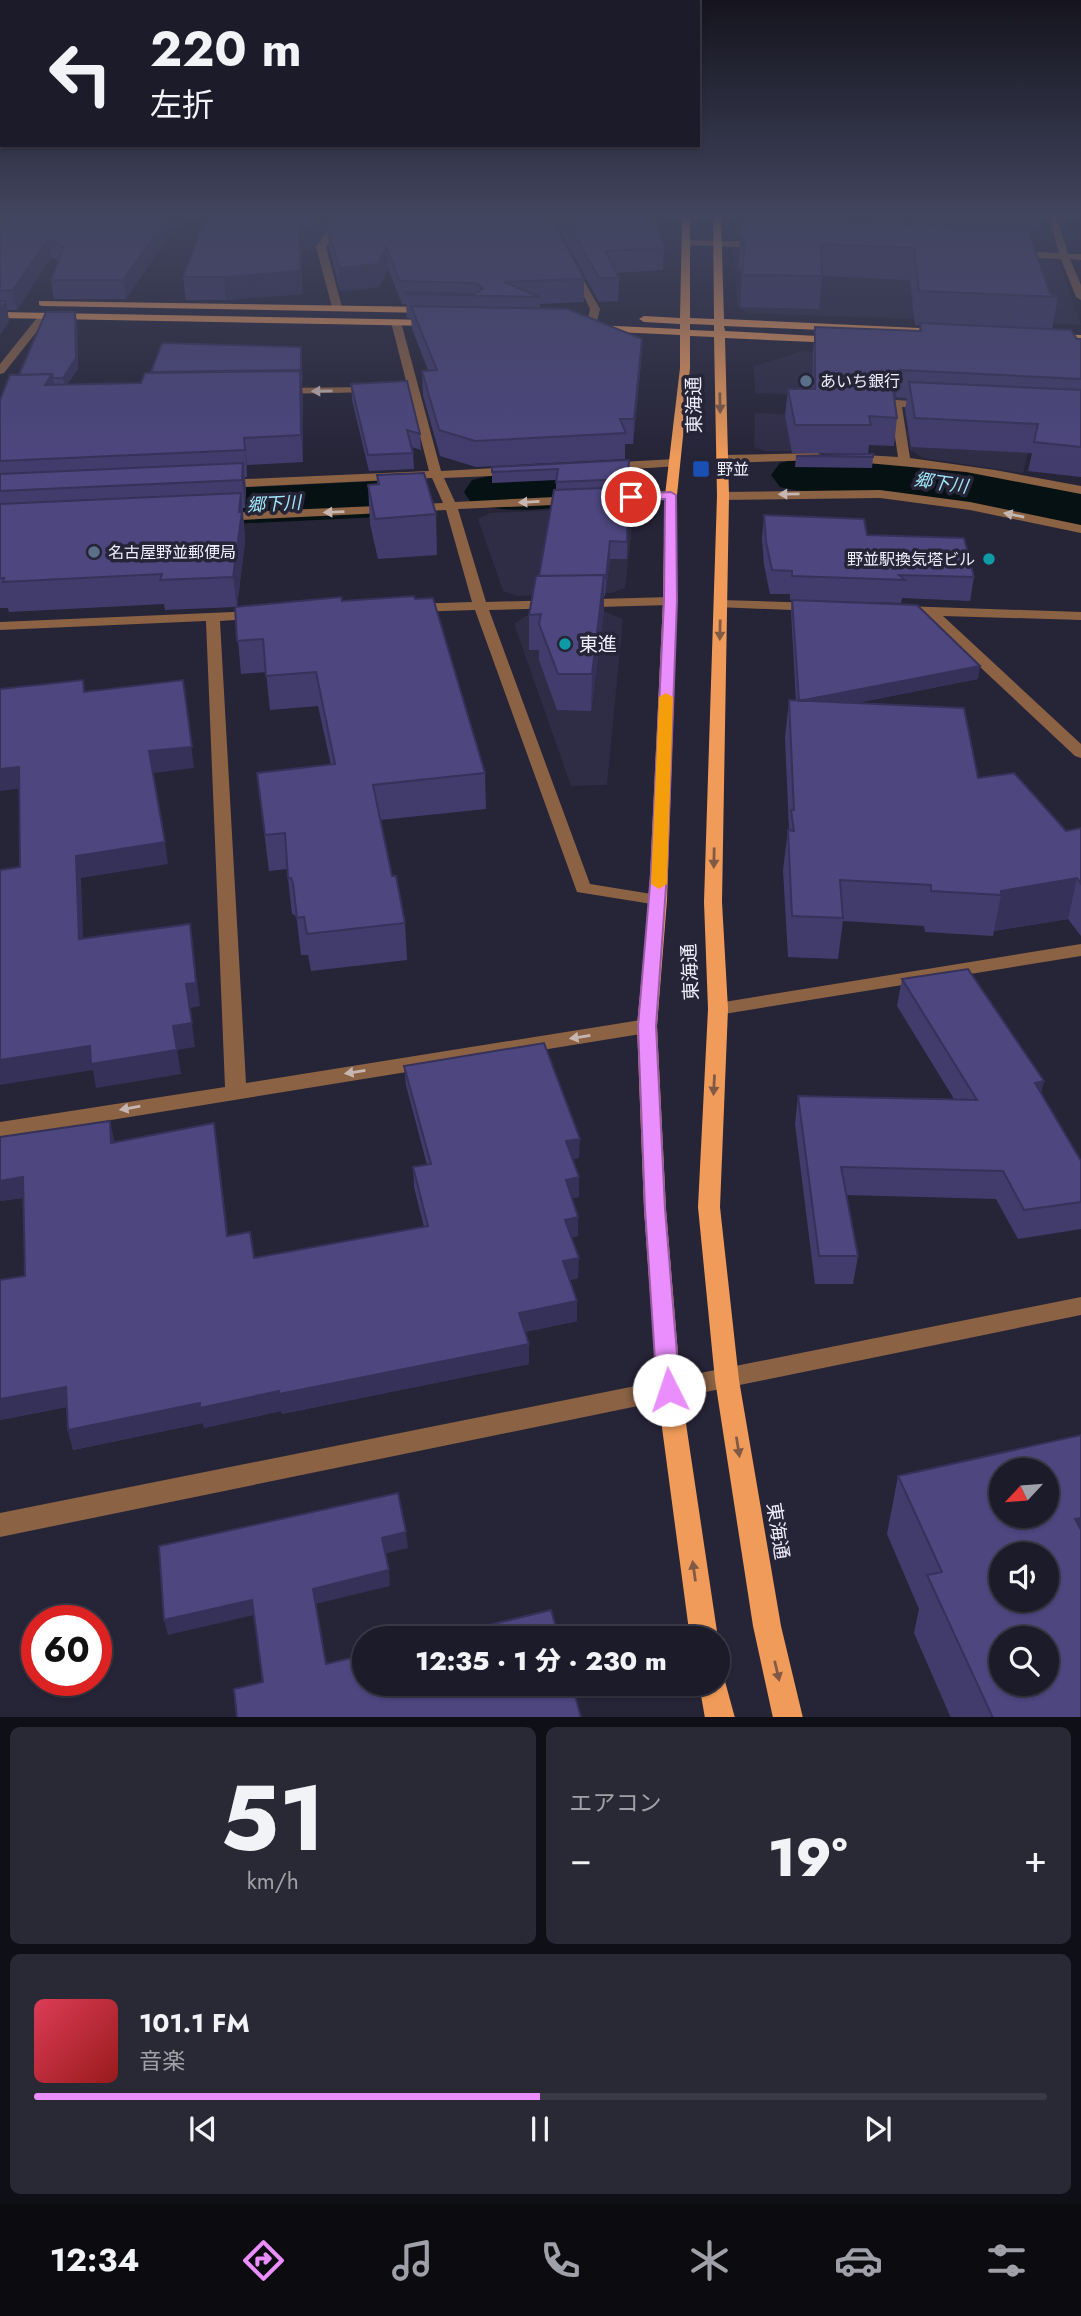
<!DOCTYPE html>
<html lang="ja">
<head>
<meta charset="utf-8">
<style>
  body { margin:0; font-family:Jost,"Noto Sans JP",sans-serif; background:#292835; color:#f1f3f6; height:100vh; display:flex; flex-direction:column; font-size:26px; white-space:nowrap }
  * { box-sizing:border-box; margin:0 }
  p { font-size:23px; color:#a0a1a8 }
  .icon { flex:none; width:38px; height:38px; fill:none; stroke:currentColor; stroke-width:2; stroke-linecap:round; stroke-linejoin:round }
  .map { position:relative; height:1717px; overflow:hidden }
  .drawer { display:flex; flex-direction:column; gap:10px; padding:10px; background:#0f0f17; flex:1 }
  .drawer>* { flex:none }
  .banner { position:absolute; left:0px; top:0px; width:700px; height:147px; box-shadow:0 2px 5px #0004,0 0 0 2px #3a3946; background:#1c1b29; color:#f1f3f6; overflow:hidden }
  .needle { width:46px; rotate:244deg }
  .fabs { position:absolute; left:989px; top:1458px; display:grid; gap:14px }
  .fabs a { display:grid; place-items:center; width:70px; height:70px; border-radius:50%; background:#1c1b29; box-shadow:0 2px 5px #0004,0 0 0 2px #3a3946; font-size:35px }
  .speed { position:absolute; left:21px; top:1605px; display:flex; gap:14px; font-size:35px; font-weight:700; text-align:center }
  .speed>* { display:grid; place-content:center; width:91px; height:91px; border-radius:50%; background:#1c1b29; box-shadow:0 2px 5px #0004,0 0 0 2px #3a3946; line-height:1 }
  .speed .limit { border:10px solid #d22; background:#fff; color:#111 }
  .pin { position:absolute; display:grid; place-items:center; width:60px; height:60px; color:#fff; margin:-30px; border:4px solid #fff; border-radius:50%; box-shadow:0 2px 7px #0007 }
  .me { position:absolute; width:77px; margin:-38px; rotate:356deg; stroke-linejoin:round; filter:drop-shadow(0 0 5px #0008) }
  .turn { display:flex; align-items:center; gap:24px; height:147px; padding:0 35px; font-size:32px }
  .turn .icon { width:91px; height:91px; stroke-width:2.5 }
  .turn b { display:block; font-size:49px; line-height:60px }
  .big { font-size:52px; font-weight:800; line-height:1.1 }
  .drawer .tile { flex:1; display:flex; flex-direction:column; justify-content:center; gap:10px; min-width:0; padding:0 24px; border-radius:10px; background:#292835 }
  .drawer .dial { align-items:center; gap:0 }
  .dial b { font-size:91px; line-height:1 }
  .song { display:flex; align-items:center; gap:21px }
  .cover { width:84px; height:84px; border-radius:10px; background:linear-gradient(135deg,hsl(350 70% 55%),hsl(0 70% 35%)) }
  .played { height:7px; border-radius:4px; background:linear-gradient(90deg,#ea8dfd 50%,#3a3946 50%) }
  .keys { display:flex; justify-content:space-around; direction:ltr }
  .heat { display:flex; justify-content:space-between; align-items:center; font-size:38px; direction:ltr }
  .drawer .tiles { flex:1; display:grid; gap:10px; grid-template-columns:1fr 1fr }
  .tile:last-child { grid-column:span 2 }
  .trip { position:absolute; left:352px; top:1626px; width:378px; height:70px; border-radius:35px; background:#1c1b29; box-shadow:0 2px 5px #0004,0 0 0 2px #3a3946; font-weight:800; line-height:70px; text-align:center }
  .tabs { display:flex; height:112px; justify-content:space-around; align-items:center; background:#0b0b10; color:#a0a1a8 }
  .tabs .icon { width:49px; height:49px }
  .tabs .active { color:#ea8dfd }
  .tabs b { font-size:32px; color:#f1f3f6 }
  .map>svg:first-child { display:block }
  .built { fill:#2f2c46 }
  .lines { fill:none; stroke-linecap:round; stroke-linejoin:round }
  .river { fill:#061114; fill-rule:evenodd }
  .minor { fill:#8b6244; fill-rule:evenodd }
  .tertiary { fill:#8b6244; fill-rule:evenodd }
  .primary { fill:#f09b59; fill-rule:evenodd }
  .wall { fill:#423c6d }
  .shaded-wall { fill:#363159 }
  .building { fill:#4d467f; stroke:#363159; stroke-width:2; fill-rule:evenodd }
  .oneway { fill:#c6b6b2 }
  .oneway2 { fill:#815a46 }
  .route { fill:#ea8dfd; stroke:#985ca4; stroke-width:2 }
  .slow { fill:#f59e0b }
  .service-dot { fill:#5c6f8a; stroke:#262437; stroke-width:2.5 }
  .transit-dot { fill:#1a4fb4; stroke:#262437; stroke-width:2.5 }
  .culture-dot { fill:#0f9aa8; stroke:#262437; stroke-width:2.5 }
  .labels { text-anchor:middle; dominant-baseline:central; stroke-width:7; stroke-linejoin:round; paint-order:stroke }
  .far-poi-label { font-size:16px; fill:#eeeefb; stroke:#262437; text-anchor:start }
  .far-water-label { font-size:18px; font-style:italic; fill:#a1e8f8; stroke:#262437 }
  .street-label { font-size:19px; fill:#eeeefb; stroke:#262437 }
  .poi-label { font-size:19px; fill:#eeeefb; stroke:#262437; text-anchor:start }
</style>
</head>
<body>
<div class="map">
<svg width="1081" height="1718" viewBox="0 0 1081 1718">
  <rect width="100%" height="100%" fill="#262437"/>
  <!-- built -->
  <path class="built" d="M742,247L1048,259L1059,262L1081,325L750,313L737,308L734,250Z
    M803,351L929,356L934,402L755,393L754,366Z
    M755,413L800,415L805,451H765L754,447Z
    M906,430L1030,436L1031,442L1023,473L923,458L910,450Z
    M621,507L634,512L625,588L611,593L518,596L503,591L478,519L490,513Z
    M606,612L623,619L607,785L571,786L514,624L526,616Z"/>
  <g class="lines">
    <!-- river -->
    <path class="river" d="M800,458C895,459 988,472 1081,491V527C1024,515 966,503 907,497C865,493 821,497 780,487L771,475L780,463Z
      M577,471L598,476L606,488L598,500C559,510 511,514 472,504L464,492L472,480L493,475Z
      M380,481L401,487L409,499L401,511L380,517L0,535V499Z"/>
    <!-- minor -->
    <path class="minor" d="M335,218H343L326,247L342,307L337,310L332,307L316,247Z
      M1049,218H1057L1068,254H1081V260L1070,259L1081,285V300L1076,297L1061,259L1015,257L1010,254L1015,251L1059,253Z
      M687,240L763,242L767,245L763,248L684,245L683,243Z
      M569,265H575L600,309L595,329L586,327L590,309Z
      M40,314L49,316L4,373L0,374V364Z
      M396,319L401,322L441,471L514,467L520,471L514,475L444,478L455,502L576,496L582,500L576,504L458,509L486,602L670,597L677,601L670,605L489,610L590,884L664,896L667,900L664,904L658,905L577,892L475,610L411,612L404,608L411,604L472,602L446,510L220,521L214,517L220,513L443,503L432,478L224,488L218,484L224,480L429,471L391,322Z
      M373,387L377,388V392L278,394L272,391L278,388Z
      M896,400L928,402L934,405L928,408L902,407L910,458L995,470L1081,486V494L966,472L845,461V455L849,454L898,457L890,403Z
      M818,453L824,457L822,460L722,463L716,459L722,455Z
      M674,459L680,463L678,466L605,471L599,467L605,463Z
      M880,490L970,502L1081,525V533L970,510L880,498L723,500L717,496L723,492Z
      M671,491L675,492V498L604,502L598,498L604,494Z
      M721,600L815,603L822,607L815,611L716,607L714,604Z
      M903,606L1081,612V620L943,616L1081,744V758L1075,756L932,622L929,615L898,613V607Z
      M257,611L264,615L262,618L220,621L246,1083L647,1019L654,1021L657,1026L654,1031L647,1033L0,1138V1122L225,1087L206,621L0,630V622Z
      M1081,944V956L718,1015L711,1014L708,1009L711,1004L718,1003Z"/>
    <!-- tertiary -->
    <path class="tertiary" d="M1081,1297V1315L0,1537V1513Z"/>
    <!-- primary -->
    <path class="primary" d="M682,218H690V318L714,319L713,218H721L724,319L941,329L946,332L941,335L724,326L725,331L836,337L841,340L836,343L725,338L729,496L722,902L728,1009L720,1207L739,1380L781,1626L803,1718H773L753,1626L715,1380L698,1207L708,1009L704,902L717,496L714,337L690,336V368L677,495V601L667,900L657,1026L666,1209L681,1390L718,1638V1640L690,1638L657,1390L644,1209L637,1026L649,900L663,601L665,495L680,368V335L595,331L590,328L595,325L680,329V324L644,322L639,319L644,316L680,318ZM690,324L714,325V331L690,330Z
      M39,301L430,307L435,310L430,313L42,306L39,305Z
      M0,312L434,320L439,323L434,326L0,318Z
      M1049,334L1081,335V341L1053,339L1049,338Z
      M718,1672L723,1674L735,1718H705L699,1684H718Z"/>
  </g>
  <!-- wall -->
  <path class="wall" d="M0,218H181L126,299H54L51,280L59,261L51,257L17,310H7L9,321L0,335Z
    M206,218H551L584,279V302L540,304V309L642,339L641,362L633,444H625V459L476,467L440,456L423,395L422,371L428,370L412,329L411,318H407L406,304H402L388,269L379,287L340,291L329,247L327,227L314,249L302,250V294L226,300H186L183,277Z
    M553,218H655L664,248L663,270L616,273L619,278L618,301L599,302Z
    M740,218H905L906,225H910L908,218H1040L1038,230H1032L1030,237L1050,294L1058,297L1052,329L1077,339H1081V477L1028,471L1032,453L911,447L905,410L907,398L896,397L894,399L897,418L894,446L869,445L868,454L792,453L785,416L788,389H812L813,353L815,327L919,331L920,325H915L910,280L822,276L819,309L740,307L742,269H739Z
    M75,312L77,322L78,369L67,384L141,383L302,361V385L303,462L247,465V477H245L246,491L245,508H243L245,541L237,607L342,601L485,773L486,809L380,820L392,876L405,923L407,960L311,971L308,955H301L297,921L295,915L292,914L287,869L269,871L257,773L331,765L318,706L270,710L266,672L241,674L235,607L165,610L164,604L9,612L8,608H0V400L19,375Z
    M351,384L420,434L421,450L412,447L413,453L414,469L369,471L352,400Z
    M796,456L873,457L872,468L795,467Z
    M629,460L627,559H610L605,596H604V609L591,711L557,710L539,660V650H529V615L539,576L556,490V480L492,483V467Z
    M377,475L436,514L437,555L378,559L370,524L368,485L377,484Z
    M764,515L867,535L974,577L970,601L902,598L901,603L790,600V594H770L764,565L762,538Z
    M792,600L978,679L855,703L1066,831L1081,828V936L1068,919L994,931L993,936L925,932L924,926L843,921L838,959L788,957L783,870L788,830H789L785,738L789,700L796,701L791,612Z
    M902,979L1041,1093L1081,1161V1229L1018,1239L996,1199L846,1195L858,1256L853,1284H815L795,1124L798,1096L954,1099L897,1006Z
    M404,1066L579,1158L573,1159L579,1197L572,1198L578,1217V1236L571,1238L578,1278L570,1280L577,1321L525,1332L529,1364L282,1414L281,1411L204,1428L203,1423L73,1450L68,1430L67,1407L0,1420V1280L25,1276L23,1198L0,1201L114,1142L214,1123L228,1235L254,1258L424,1227L414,1187L413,1167L427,1165L406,1085Z
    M898,1476L1081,1718H951L914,1633L919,1609L887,1534Z"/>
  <!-- shaded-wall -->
  <path class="shaded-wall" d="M167,218H181L126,299L123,280Z
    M318,218H333L314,249L302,250V294L226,300L224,277L300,228Z
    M48,239L51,257L17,310L13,290Z
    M386,247L388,269L379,287L340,291L339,268Z
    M6,301L9,321L0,335V310Z
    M75,312L77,322L78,369L65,388L63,378Z
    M642,339L641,362L633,444L634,419Z
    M301,347L302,361L303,385L301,370Z
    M900,370L896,397L887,403L891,376Z
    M300,371L303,396V462L301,435Z
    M52,374L57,400L45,385Z
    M244,438L247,465V477L245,450Z
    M243,463L246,491L245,508L242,480Z
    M241,493L245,541L237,607L233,577Z
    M610,541V559L605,596L606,578Z
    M604,575V609L591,711L592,674Z
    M980,666L978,679L797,715L799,702Z
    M183,680L194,768L153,773L149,751Z
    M19,767L24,788L0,791V769Z
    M165,842L168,864L81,878L84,962L79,939L76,856Z
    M1077,878L1068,919L994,931L1001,895V891Z
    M190,924L200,1006L190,1008L195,1047L177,1050L181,1074L96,1088L93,1070L0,1085V1060L90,1046L173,1026L186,984Z
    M1044,1081L1038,1109L1035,1083Z
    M110,1121L114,1140L115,1162L111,1143Z
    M214,1123L217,1143L230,1255L227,1236Z
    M580,1139L579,1158L566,1160V1141Z
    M23,1177L28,1197L0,1201V1181Z
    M579,1177V1197L565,1199L566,1180Z
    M578,1217V1236L564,1239L565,1220Z
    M579,1258L578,1278L563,1281V1261Z
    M577,1301V1321L520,1333L519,1313Z
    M529,1344V1364L282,1414L281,1411L204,1428L203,1423L73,1450L68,1430L200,1403L279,1391Z
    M66,1387L71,1406L0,1420V1399Z
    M1081,1518V1572L1075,1519Z
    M406,1532L408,1548L384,1554L382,1538Z
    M389,1570L390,1586L315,1604L313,1589Z
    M252,1600L254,1615L168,1635L164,1620Z"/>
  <!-- building -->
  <path class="building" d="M0,218H167L123,280H51L64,247L48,239L13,290L0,291Z
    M206,218H318L312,227L300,228V271L224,277H183Z
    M332,218H551L584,279L504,282L540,297L406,294L405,292L475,294L483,288L476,283L400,281L386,247L378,264L339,268L327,226Z
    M565,218H655L664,248L605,251L619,278H599Z
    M810,218H905L906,221Z
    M919,218H1020L1023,225L921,222Z
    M741,220L1028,229L1050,294L1058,297L919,291L914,248L821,244L822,276L742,275L745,238H741Z
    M0,301H6L0,310Z
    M411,306L568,309L642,339L634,419H620L626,433L475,441L439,430L422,371L437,370Z
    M46,312H75L76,358L63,378H53L52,374L19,375Z
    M920,323L1071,330L1077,339H1081V379L900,370L891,376L897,418L869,416L871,425H795L788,389H815V327L921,331Z
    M162,343L301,347V370L151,372Z
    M300,371L301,435L244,438L245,450L0,461V400L10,375L52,374L45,385L141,383L145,373Z
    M407,381L420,434L407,430L413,453L368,455L351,384Z
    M909,382L1081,390V447L1034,442L1038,424L915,418Z
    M873,454V457L796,456Z
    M629,460L628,479L556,482L558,469L492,472V467Z
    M243,463L242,480L0,491V474Z
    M424,473L436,514L375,519L368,485L379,484L377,475Z
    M628,487L627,542L610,541L606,578H604V575L539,576L554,490Z
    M241,493L239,512H242L233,577L160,580L162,574L3,582L4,578H0V504Z
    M764,515L864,519L867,535L964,538L974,577L899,575L905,580L792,576V571L772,570L766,542Z
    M604,575L592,674H558L539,624L541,614L529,615L536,576Z
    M414,596L415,599L433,598L485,773L373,785L392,876H396L405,923L307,934L304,917L297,918L293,884L291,878H288L285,833L265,835L257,773L335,764L316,672L266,676L263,639L237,641L235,607L341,597L342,601Z
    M792,600L917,605L980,666L799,701Z
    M83,680L84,692L183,680L192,747L149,751L165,842L76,856L79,939L190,924L196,983L186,984L192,1023L173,1026L177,1050L91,1064L90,1046L0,1060V870L20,867L19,767L0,769V689Z
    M789,700L964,708L978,778L1014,773L1066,831L1081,828V884L1077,878L1001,891V895L931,891V885L840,880L843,918L792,916L788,830L794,831L791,810H794Z
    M968,969L1044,1081L1035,1083L1081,1161V1202L1024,1210L1003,1171L841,1167L858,1256H819L798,1096L977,1100L902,979Z
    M544,1043L580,1139L566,1141L579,1177L566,1180L578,1217L565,1220L579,1258L563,1261L577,1301L519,1313L529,1344L279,1394V1391L200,1408V1403L68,1430L66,1387L0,1399V1280L25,1276L23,1177L0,1181V1137L110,1121L111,1143L214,1123L227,1236L250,1232L254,1258L428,1226L413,1167L431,1164L404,1066Z
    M1081,1435V1518L1075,1519L1081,1530V1718H993L927,1575L942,1572L898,1476ZM1001,1470H1046V1516H1001ZM1001,1554H1046V1600H1001ZM1001,1638H1046V1684H1001Z
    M398,1493L406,1532L382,1538L389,1570L313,1589L326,1664L364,1655V1684H572L581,1718H237L234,1689L263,1682L252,1600L164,1620L159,1546Z
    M551,1610L559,1638H435Z"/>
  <!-- one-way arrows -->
  <defs><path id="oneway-solid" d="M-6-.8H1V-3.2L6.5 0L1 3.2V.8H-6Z" transform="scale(1.75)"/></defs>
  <g class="oneway">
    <use href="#oneway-solid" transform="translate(322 391) rotate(179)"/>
    <use href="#oneway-solid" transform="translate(789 494) rotate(179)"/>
    <use href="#oneway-solid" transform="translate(529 502) rotate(177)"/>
    <use href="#oneway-solid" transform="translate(334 512) rotate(178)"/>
    <use href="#oneway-solid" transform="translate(1014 515) rotate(-168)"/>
    <use href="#oneway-solid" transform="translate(580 1037) rotate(171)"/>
    <use href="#oneway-solid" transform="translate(355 1072) rotate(171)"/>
    <use href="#oneway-solid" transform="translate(130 1108) rotate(170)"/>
  </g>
  <g class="oneway2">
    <use href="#oneway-solid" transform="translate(720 403) rotate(89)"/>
    <use href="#oneway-solid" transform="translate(720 630) rotate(91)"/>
    <use href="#oneway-solid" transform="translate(714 858) rotate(91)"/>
    <use href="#oneway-solid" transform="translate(714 1085) rotate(93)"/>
    <use href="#oneway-solid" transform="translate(738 1447) rotate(81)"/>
    <use href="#oneway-solid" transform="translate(694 1571) rotate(-98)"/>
    <use href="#oneway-solid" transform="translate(777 1671) rotate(77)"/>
  </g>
  <!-- sky -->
  <linearGradient id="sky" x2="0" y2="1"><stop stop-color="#15141e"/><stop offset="0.47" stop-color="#41455e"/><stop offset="1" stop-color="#41455e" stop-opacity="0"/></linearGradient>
  <rect width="1081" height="459" fill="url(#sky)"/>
  <!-- route -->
  <path class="route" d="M671,492L676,495L677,601L667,873L656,1026L665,1209L680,1390L677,1397L669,1399L661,1397L657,1390L645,1209L638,1026L651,873L664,601L665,499L631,500L626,497L631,494Z"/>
  <!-- slow -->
  <path class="slow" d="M666,693L673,697L667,884L659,889L651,884L659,697Z"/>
  <!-- markers -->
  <g class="service-dot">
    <circle cx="806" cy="381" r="7"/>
    <circle cx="94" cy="552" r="7"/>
  </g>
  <rect class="transit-dot" x="692" y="460" width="18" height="18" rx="3.5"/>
  <g class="culture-dot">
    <circle cx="989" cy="559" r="7"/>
    <circle cx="565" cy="644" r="7"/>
  </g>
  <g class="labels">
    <!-- far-poi labels -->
    <g class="far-poi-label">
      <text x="820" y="381">あいち銀行</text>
      <text x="717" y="469">野並</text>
      <text x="108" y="552">名古屋野並郵便局</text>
      <text x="975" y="559" text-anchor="end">野並駅換気塔ビル</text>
    </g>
    <!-- far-water labels -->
    <g class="far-water-label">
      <text transform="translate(941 483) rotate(8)">郷下川</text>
      <text transform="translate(274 504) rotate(-3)">郷下川</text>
    </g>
    <!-- street labels -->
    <g class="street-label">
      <text transform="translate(694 405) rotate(-91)">東海通</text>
      <text transform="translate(690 972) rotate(-93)">東海通</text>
      <text transform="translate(778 1531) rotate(81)">東海通</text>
    </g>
    <!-- poi labels -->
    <g class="poi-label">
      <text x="579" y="644">東進</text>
    </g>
  </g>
</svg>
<div class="fabs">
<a><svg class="needle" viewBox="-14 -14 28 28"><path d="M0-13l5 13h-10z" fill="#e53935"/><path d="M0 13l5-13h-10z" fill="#a0a1a8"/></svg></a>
<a><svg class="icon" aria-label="sound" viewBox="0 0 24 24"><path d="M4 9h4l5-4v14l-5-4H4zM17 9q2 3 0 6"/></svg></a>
<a><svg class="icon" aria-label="search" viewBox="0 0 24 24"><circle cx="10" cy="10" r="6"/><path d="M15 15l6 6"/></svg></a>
</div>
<div class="speed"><div class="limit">60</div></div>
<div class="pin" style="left:631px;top:497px;background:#d93025"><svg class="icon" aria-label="arrive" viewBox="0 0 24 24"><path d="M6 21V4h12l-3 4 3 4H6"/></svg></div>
<svg class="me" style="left:669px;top:1390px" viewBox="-20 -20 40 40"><circle r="19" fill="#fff"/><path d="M0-13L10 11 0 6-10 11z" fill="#ea8dfd"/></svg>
<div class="trip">12:35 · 1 分 · 230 m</div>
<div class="banner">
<div class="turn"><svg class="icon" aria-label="left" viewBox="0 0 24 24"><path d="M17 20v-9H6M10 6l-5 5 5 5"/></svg><div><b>220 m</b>左折</div></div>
</div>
</div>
<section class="drawer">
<div class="tiles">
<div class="tile dial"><b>51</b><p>km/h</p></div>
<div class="tile"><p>エアコン</p>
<div class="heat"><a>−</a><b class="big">19°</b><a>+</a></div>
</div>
<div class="tile">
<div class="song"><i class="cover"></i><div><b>101.1 FM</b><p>音楽</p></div></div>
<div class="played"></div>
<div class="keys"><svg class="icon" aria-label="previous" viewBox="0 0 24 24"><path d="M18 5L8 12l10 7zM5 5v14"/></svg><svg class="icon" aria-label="pause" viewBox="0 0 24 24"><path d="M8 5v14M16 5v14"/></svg><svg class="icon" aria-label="next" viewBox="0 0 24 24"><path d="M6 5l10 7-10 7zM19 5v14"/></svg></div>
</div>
</div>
</section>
<nav class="tabs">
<b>12:34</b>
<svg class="icon active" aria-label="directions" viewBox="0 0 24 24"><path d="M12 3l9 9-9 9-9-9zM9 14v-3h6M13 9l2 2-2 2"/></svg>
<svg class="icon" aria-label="music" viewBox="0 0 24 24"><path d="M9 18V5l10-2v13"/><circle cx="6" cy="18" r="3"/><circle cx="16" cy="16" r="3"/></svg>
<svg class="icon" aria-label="phone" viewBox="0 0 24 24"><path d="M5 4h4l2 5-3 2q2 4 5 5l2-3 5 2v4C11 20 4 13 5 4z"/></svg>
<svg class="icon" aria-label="climate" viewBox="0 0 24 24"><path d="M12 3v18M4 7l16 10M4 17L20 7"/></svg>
<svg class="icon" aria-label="car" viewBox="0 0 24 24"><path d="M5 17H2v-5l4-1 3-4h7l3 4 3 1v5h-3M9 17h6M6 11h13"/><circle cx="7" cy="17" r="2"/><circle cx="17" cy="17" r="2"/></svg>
<svg class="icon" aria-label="filters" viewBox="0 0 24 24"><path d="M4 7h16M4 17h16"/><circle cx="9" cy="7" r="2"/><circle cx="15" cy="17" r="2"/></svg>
</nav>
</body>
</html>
